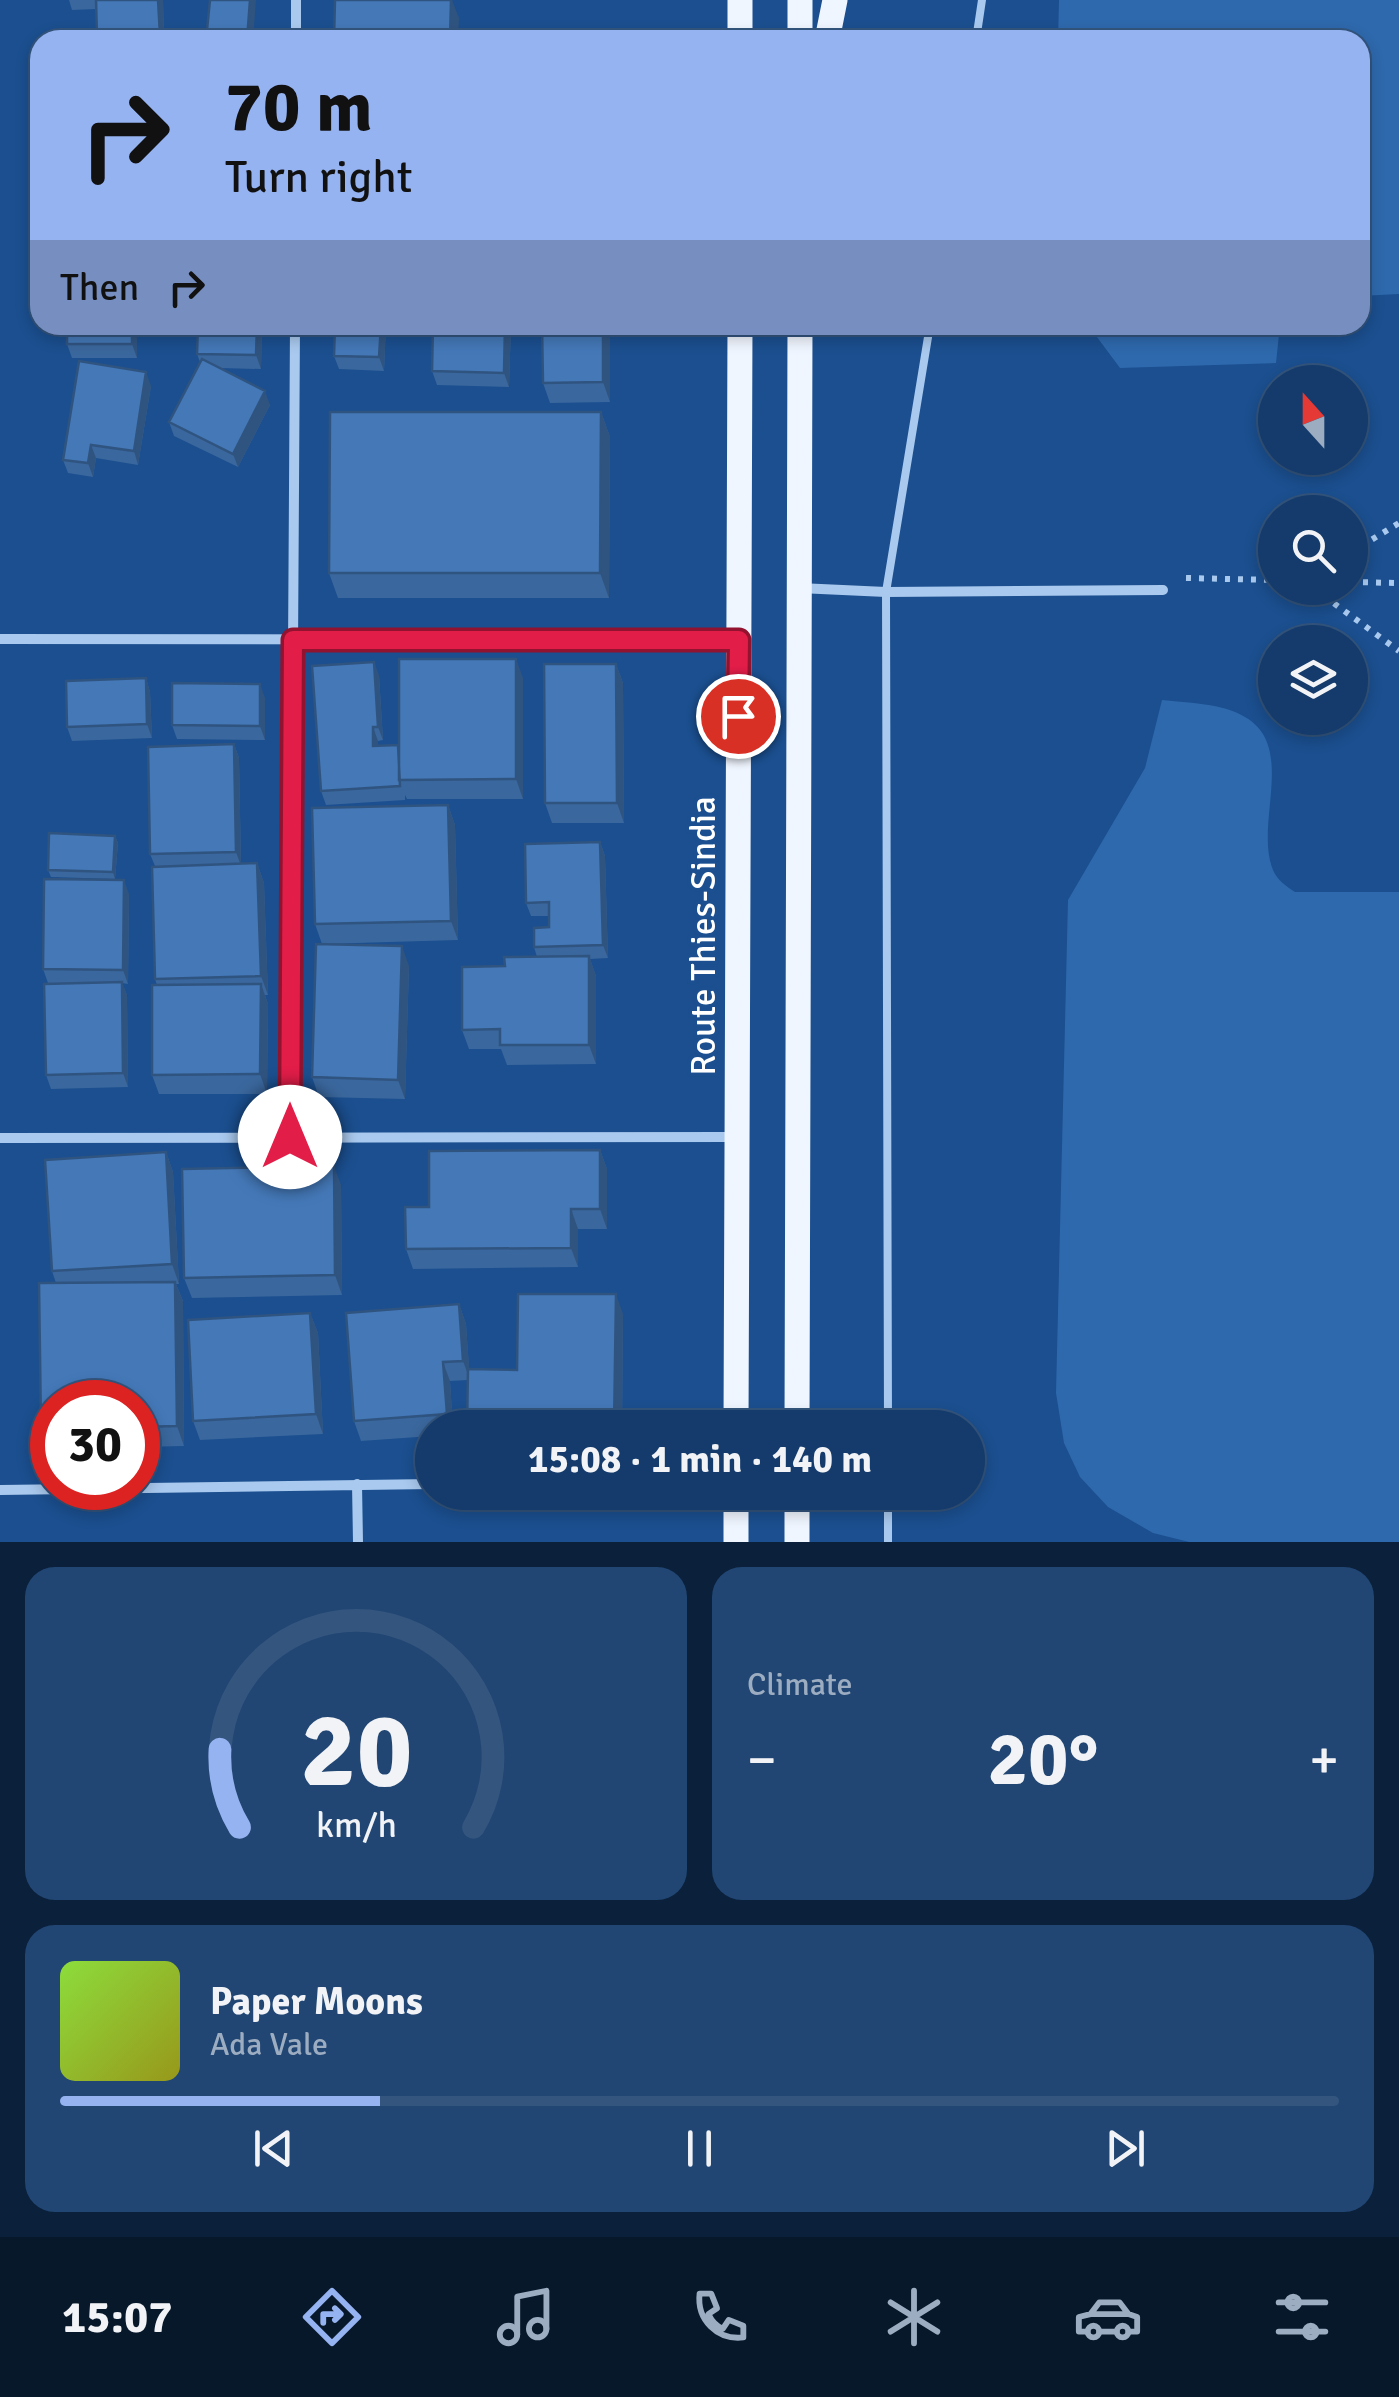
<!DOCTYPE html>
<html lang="en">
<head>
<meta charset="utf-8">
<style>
  body { margin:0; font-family:Signika,sans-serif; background:#214673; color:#f1f3f6; height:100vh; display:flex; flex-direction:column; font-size:38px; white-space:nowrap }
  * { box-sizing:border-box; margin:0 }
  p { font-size:32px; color:#9dadc1 }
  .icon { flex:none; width:55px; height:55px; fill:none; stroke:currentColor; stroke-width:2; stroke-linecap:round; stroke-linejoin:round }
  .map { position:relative; height:1542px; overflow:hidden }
  .side { display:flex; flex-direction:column; gap:25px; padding:25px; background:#0b203b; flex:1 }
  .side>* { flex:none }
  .top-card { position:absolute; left:30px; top:30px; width:1340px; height:305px; border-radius:30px; box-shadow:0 5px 15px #0003,0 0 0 2px #33557e; background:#95b2f1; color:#111; overflow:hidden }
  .needle { width:65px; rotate:339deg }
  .controls { position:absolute; left:1258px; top:365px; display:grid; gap:20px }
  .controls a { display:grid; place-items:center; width:110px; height:110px; border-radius:50%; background:#143b6b; box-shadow:0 5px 15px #0003,0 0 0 2px #33557e; font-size:50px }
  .speed { position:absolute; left:30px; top:1380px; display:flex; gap:20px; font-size:50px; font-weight:700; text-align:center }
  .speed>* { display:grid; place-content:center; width:130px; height:130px; border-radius:50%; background:#143b6b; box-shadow:0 5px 15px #0003,0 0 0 2px #33557e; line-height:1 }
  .speed .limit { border:15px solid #d22; background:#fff; color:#111 }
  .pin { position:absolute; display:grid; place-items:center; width:85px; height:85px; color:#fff; margin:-42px; border:5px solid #fff; border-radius:50%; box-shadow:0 2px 10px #0007 }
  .me { position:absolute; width:110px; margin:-55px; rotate:0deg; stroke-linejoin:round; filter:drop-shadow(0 0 8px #0008) }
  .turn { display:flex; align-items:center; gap:35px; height:210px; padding:0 30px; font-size:45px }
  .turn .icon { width:130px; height:130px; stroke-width:2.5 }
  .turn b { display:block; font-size:70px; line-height:85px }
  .then { display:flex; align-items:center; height:95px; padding:0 30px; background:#0003; gap:20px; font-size:38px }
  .big { font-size:75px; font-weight:700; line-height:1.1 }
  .side .widget { flex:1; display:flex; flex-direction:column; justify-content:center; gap:15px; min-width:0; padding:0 35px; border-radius:30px; background:#214673 }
  .side .dial { align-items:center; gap:0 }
  .dial svg { height:260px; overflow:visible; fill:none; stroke:#33557e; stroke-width:7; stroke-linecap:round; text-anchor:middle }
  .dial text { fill:#f1f3f6; stroke:none }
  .song { display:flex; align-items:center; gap:30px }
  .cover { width:120px; height:120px; border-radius:15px; background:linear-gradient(135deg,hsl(90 70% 55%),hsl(60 70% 35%)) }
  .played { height:10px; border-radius:5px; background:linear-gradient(90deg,#95b2f1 25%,#33557e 25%) }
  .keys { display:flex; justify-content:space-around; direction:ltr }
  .heat { display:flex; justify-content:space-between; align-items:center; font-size:55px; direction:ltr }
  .side .tiles { flex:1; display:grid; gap:25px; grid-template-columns:1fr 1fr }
  .widget:last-child { grid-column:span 2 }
  .trip { position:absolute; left:415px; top:1410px; width:570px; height:100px; border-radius:50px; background:#143b6b; box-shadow:0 5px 15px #0003,0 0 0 2px #33557e; font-weight:700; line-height:100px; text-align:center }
  .menu { display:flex; height:160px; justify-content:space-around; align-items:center; background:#08182b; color:#9dadc1 }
  .menu .icon { width:70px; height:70px }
  .menu .active { color:#95b2f1 }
  .menu b { font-size:45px; color:#f1f3f6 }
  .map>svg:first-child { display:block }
  .green { fill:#2e69ad }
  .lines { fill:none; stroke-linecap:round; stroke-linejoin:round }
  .path { stroke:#a9c9ee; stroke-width:6; stroke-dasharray:5 8; stroke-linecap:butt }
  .service { stroke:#a9c9ee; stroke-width:8 }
  .minor { stroke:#a9c9ee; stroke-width:10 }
  .primary { stroke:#f0f6ff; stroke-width:25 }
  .wall { fill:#3a679d }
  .shaded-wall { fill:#305480 }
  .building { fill:#4478b7; stroke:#305480; stroke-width:2.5 }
  .route-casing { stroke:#92132f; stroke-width:25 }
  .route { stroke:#e11d48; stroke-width:18 }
  .labels { text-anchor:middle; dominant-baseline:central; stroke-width:8; stroke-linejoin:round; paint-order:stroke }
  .street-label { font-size:35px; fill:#fff; stroke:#1b4f8f }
</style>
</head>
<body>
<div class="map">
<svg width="1399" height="1542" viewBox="0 0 1399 1542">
  <rect width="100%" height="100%" fill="#1b4f8f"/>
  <!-- green -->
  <path class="green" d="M1059,0H1399V294L1360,296V40H1058Z
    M1088,325H1280L1276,363L1120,368Z
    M1162,700C1189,703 1222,703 1245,717C1297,747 1254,824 1273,870C1277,880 1286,886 1295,892H1399V1542H1189L1153,1533L1108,1507L1080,1477L1064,1443L1056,1393L1068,900L1145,768Z"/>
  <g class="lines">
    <!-- path -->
    <path class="path" d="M1350,553L1399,523
      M1186,578L1275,580
      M1350,582L1399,583
      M1313,588L1399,651"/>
    <!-- service -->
    <path class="service" d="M976,40L982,0
      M888,1428L886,592L930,325
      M888,1492V1542"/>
    <!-- minor -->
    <path class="minor" d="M296,40V0
      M799,588L886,592L1163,590
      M0,639L738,640
      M290,1137L295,325
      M0,1138L734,1137
      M357,1484L358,1542
      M0,1490L432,1484"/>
    <!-- primary -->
    <path class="primary" d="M740,40V0
      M800,40V0
      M827,40L835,0
      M736,1428L740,325
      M797,1428L800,325
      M736,1542V1492
      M797,1542V1492"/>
  </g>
  <!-- wall -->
  <path class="wall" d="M69,0H163L164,40H98L96,9L72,10Z
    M67,325H137V358H72L67,344Z
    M262,325L261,369L220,368L270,405L238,467L174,436L169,422L200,362L197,354Z
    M335,325H386L384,371L339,369L334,356Z
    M433,325H511L509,387L437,385L432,371Z
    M610,325V402L550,403L543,383Z
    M151,386L138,465L96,458L93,477L68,473L63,460Z
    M601,412L610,437L609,598H338L329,573Z
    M616,664L623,683L624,823H552L545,803Z
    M379,675L383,740L378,741V745L399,749L523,678V799H407L405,795V800L326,805L321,791Z
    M146,678L150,692L152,738L72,741L67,727Z
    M265,698V740L177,739L172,725Z
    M234,744L239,758L241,863H257L264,883L268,995H265L268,1004L267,1094H159L152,1075L157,985L155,979V866L150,854Z
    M448,805L455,825L458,940L322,944L315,924Z
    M115,836L118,843L115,879L51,877L48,870Z
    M600,842L605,856L608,958L590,959L596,976V1064L507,1065L501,1049H469L462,1030L505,966L537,957L534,947L549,927V916H531L526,903Z
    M129,894L128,984L122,983L127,995L128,1087L51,1089L46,1075L48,983L43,969Z
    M409,966L405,1099L319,1097L312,1077Z
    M600,1150L607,1169V1229H578V1267L413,1269L406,1249L429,1207Z
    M166,1152L173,1172L179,1284H176L183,1301L184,1446L138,1447V1402H52V1448H48L41,1428L56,1283L52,1271Z
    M341,1185L342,1295L192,1298L184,1278Z
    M459,1304L466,1324L469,1369L517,1370L623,1314L622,1428H467L468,1380L450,1381L453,1428H432V1436L361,1441L354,1421Z
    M310,1313L318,1333L323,1434L200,1440L193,1421Z"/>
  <!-- shaded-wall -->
  <path class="shaded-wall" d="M158,0H163L164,40H162L160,35Z
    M250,0H256L253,40H247Z
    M452,0L459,18L458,40H450Z
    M132,325H137V358L132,344Z
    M257,325H262L261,369L256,355Z
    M381,325H386L384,371L379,357Z
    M505,325H511L509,387L504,373Z
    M603,325H610V402L603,382Z
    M146,372L151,386L138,465L134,451Z
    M265,391L270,405L238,467L233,454Z
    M601,412L610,437L609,598L600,573Z
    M91,445L96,458L93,477L88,463Z
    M516,659L523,678V799L516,779Z
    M374,662L379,675L383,740L378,727Z
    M616,664L623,683L624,823L617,803Z
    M146,678L150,692L152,738L147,724Z
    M260,684L265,698V740L260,726Z
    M373,727L378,741V759L373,746Z
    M234,744L239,758L241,866L236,852Z
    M448,805L455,825L458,940L451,921Z
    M115,836L118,843L115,879L113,872Z
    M600,842L605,856L608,958L603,945Z
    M257,863L264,883L268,995L261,976Z
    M124,880L129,894L128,984L123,970Z
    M402,946L409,966L405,1099L398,1080Z
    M589,956L596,976V1064L589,1045Z
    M122,982L127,995L128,1087L123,1073Z
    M261,984L268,1004L267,1094L260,1074Z
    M600,1150L607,1169V1229L600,1209Z
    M166,1152L173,1172L179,1284L172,1264Z
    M334,1166L341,1185L342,1295L335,1275Z
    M571,1209L578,1229V1267L571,1248Z
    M175,1282L183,1301L184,1446L177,1426Z
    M616,1294L623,1314L622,1428H614Z
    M459,1304L466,1324L470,1380L463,1361Z
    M310,1313L318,1333L323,1434L316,1414Z
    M443,1362L450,1381L453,1428H451L447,1414Z"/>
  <!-- building -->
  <path class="building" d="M96,0H158L160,35L97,36Z
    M210,0H250L247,40H206Z
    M335,0H451L450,40H334Z
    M67,325H132V344H67Z
    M198,325H257L256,355L197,354Z
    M335,325H381L379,357L334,356Z
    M433,325H505L504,373L432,371Z
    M542,325H603V382L543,383Z
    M202,359L265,391L233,454L169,422Z
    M79,361L146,372L134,451L91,445L88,463L63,460Z
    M330,412H601L600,573H329Z
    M399,659H516V779L399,780Z
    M374,662L378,727H373V746L398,745L400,786L321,791L312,666Z
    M544,664H616L617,803H545Z
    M146,678L147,724L67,727L66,681Z
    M172,683L260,684V726L172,725Z
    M234,744L236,852L150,854L148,747Z
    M448,805L451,921L315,924L312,808Z
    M49,833L115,836L113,872L48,870Z
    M600,842L603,945L534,947V928L549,927V902L526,903L525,844Z
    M257,863L261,976L155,979L152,867Z
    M44,879L124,880L123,970L43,969Z
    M316,944L402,946L398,1080L312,1077Z
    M589,956V1045H500V1029L462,1030V967L505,966L504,957Z
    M122,982L123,1073L46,1075L44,984Z
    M261,984L260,1074L152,1075V985Z
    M600,1150V1209H571V1248L406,1249L405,1207H429V1151Z
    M166,1152L172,1264L52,1271L45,1160Z
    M334,1166L335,1275L184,1278L182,1169Z
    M175,1282L177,1426L138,1427V1402H52V1428H41L39,1283Z
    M518,1294H616L614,1428H467L468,1369L517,1370Z
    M459,1304L463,1361L443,1362L447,1414L354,1421L346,1313Z
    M310,1313L316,1414L193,1421L188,1320Z"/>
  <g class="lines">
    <defs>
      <path id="route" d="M290,1137L293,640H739L738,716"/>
    </defs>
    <!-- route casing -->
    <use href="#route" class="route-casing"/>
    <!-- route -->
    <use href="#route" class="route"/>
  </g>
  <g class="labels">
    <!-- street labels -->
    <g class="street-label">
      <text transform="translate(703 936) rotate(-90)">Route Thies-Sindia</text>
    </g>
  </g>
</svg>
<div class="controls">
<a><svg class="needle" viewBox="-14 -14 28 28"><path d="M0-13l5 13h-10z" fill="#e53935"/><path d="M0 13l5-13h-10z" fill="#9dadc1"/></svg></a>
<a><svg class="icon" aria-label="search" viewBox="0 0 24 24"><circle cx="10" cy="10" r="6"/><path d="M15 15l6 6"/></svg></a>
<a><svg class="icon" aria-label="layers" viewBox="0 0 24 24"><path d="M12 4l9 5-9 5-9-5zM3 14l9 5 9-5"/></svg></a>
</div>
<div class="speed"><div class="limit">30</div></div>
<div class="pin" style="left:738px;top:716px;background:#d93025"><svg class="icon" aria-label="arrive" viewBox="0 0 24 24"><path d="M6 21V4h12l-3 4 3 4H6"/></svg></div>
<svg class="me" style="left:290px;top:1137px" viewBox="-20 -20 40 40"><circle r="19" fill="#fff"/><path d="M0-13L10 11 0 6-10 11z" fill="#e11d48"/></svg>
<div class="trip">15:08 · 1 min · 140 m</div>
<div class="top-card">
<div class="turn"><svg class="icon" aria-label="right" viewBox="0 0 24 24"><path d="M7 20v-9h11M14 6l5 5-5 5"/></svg><div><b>70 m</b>Turn right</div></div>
<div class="then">Then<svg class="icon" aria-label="right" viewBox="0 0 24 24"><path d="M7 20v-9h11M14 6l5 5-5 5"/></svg></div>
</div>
</div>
<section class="side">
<div class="tiles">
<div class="widget dial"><svg viewBox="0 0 100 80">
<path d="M14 69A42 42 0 1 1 86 69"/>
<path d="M14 69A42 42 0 0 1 8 45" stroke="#95b2f1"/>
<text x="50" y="56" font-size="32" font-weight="700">20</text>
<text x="50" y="72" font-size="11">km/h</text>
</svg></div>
<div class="widget"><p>Climate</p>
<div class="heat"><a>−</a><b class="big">20°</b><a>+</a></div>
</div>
<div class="widget">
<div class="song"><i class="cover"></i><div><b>Paper Moons</b><p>Ada Vale</p></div></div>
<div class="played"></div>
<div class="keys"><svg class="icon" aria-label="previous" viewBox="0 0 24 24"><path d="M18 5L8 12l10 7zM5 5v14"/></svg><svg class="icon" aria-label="pause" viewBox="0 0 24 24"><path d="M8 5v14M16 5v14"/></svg><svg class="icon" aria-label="next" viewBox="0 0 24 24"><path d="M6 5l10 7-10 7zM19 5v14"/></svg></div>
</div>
</div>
</section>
<nav class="menu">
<b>15:07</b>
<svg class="icon active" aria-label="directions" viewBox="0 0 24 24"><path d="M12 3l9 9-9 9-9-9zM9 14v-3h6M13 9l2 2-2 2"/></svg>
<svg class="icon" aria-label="music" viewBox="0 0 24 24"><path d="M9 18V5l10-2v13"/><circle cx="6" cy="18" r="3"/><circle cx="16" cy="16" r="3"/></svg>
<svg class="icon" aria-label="phone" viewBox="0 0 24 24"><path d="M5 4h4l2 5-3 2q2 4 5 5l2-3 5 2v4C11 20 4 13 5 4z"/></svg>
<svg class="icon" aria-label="climate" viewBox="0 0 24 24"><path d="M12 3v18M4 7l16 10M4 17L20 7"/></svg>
<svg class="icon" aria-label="car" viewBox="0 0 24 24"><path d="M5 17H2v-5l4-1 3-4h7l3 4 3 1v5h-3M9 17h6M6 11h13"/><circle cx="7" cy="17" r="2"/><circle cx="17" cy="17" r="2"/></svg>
<svg class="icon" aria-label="filters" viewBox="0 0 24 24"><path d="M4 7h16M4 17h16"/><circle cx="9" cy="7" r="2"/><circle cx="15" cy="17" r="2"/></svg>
</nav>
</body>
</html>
